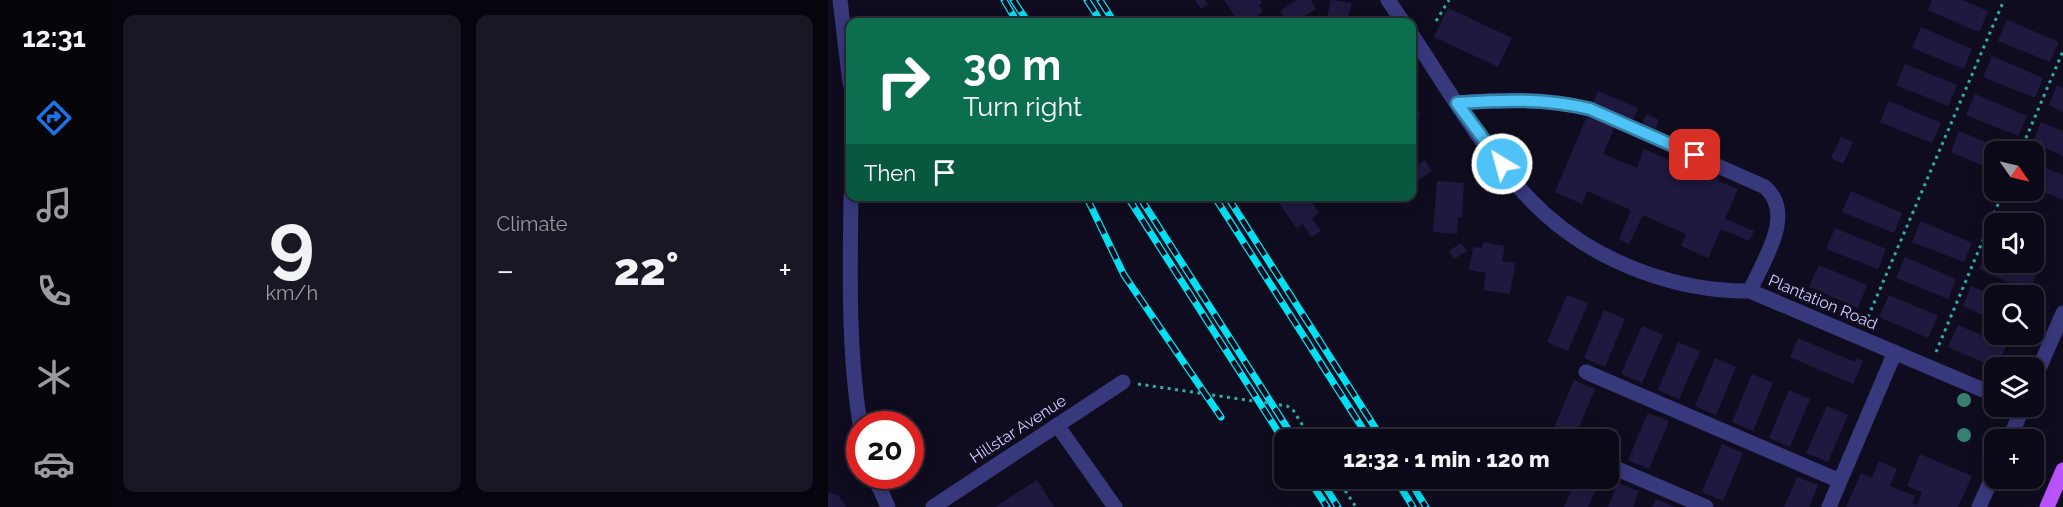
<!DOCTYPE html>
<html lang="en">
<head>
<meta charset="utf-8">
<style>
  body { margin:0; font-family:Raleway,sans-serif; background:#191724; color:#f1f3f6; height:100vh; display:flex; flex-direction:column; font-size:22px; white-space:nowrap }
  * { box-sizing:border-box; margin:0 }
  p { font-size:20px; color:#9a9aa1 }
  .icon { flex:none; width:33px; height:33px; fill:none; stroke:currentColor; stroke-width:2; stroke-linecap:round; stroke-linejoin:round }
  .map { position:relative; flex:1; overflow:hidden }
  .sheet { display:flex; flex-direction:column; gap:15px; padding:15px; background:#06050d; width:720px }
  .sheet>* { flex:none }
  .guide { position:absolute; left:18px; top:18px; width:570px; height:183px; border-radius:12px; box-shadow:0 3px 15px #0003,0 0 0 2px #2b2a36; background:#0b6e4f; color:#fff; overflow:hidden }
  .needle { width:39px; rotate:124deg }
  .tools { position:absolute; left:1156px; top:141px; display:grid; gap:12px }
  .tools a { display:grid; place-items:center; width:60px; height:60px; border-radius:12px; background:#0b0917; box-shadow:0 3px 15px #0003,0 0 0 2px #2b2a36; font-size:30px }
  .speed { position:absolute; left:18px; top:411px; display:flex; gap:12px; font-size:30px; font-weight:700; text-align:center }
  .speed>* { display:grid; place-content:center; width:78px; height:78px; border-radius:50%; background:#0b0917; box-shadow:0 3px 15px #0003,0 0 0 2px #2b2a36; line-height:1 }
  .speed .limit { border:9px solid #d22; background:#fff; color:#111 }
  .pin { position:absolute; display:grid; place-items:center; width:51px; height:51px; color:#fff; margin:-26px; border-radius:12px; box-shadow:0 3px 9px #0006 }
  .me { position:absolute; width:66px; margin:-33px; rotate:323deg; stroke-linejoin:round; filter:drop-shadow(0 0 4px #0008) }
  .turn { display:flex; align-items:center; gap:21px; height:126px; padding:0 18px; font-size:27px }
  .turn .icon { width:78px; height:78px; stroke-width:2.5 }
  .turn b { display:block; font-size:42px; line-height:51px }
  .then { display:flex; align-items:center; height:57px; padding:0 18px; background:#0003; gap:12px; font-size:22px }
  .big { font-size:45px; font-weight:800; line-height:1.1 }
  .sheet .card { flex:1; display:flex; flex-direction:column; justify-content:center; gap:9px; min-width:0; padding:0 21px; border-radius:12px; background:#191724 }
  .sheet .dial { align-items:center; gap:0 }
  .dial b { font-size:78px; line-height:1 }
  .heat { display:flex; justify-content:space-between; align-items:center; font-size:33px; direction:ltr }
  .sheet .tiles { flex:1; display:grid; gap:15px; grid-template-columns:repeat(2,1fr) }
  .trip { position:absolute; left:446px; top:429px; width:345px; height:60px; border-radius:12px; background:#0b0917; box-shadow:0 3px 15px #0003,0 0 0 2px #2b2a36; font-weight:800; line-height:60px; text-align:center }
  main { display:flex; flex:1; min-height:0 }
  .tab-bar { display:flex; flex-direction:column; width:108px; justify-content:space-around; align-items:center; background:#040409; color:#9a9aa1 }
  .tab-bar .icon { width:42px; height:42px }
  .tab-bar .current { color:#1a73e8 }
  .tab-bar b { font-size:27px; color:#f1f3f6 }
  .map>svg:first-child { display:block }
  .building { fill:#1f193f }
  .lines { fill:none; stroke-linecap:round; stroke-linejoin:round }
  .path { stroke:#2eafa4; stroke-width:3; stroke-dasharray:3 4.5; stroke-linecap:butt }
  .minor { stroke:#38387d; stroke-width:15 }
  .major { stroke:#b953fd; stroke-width:15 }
  .rail-casing { stroke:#02e1f3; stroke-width:7 }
  .rail { stroke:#0f0c1f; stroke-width:4.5; stroke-dasharray:14; stroke-linecap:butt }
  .tree { fill:#377f73 }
  .route-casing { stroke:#337fa1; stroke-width:15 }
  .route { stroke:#4fc3f7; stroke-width:10 }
  .labels { text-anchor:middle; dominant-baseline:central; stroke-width:6; stroke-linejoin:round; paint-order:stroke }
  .street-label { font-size:16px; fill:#cfcbfe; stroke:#0f0c1f }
</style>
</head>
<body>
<main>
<nav class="tab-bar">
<b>12:31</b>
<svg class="icon current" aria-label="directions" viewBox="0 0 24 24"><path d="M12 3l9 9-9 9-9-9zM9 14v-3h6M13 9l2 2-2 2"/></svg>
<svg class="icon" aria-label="music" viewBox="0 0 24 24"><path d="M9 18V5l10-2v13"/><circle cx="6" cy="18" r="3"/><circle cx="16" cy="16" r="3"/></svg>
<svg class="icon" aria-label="phone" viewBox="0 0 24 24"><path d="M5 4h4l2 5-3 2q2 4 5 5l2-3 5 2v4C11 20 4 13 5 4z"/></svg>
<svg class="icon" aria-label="climate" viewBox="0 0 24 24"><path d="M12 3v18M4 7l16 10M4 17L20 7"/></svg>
<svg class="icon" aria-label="car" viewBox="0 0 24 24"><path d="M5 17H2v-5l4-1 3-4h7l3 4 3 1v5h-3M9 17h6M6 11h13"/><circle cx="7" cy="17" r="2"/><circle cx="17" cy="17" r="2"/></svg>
</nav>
<section class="sheet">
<div class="tiles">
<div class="card dial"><b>9</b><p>km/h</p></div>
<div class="card"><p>Climate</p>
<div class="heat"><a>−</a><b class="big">22°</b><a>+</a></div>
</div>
</div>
</section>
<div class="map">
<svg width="1235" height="507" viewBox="0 0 1235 507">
  <rect width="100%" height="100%" fill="#0f0c1f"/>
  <!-- building -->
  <path class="building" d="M367,0H377L380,4L373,9Z
    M396,0H432L434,3L431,5L435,12L419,22H411Z
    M469,0H483L488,9L466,22H459L452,11Z
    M503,0L524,3L519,22H498Z
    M1104,0H1134L1160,11L1152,31H1148L1100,10Z
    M620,8L684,38L670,67L606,37Z
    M1179,20L1231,42L1222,62L1170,41Z
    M1093,27L1144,49L1136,69L1084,48Z
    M1164,56L1215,78L1207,98L1155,77Z
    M1077,64L1129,85L1120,106L1068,85Z
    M1229,85L1235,88V112L1221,105Z
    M770,91L810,108L804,122L764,105Z
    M1147,94L1199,116L1190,136L1138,115Z
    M1061,101L1113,123L1104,143L1052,122Z
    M584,110L592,112L585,150L584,149Z
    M819,114L831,120L827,130L814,124Z
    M759,116L787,127L775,154L809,168L816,149L848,163L851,156L888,172L886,175L892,177L890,181L910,189L897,219L926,231L921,241L893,229L880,258L853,246L858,234L815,215L801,244L791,239L803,210L759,191L754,204L727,192Z
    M1213,122L1235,131V156L1205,142Z
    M1131,131L1180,151L1167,152V171L1123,152Z
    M1013,137L1025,142L1015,164L1003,158Z
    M597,160L604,171L584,184V169Z
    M1206,163L1235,175V200L1206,188Z
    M609,181L636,183L634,217H630L629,234L605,232Z
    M1023,191L1074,213L1066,233L1014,212Z
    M450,196H480L491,213L484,218L493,231L483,237L475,224L468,228L448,198Z
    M1093,221L1144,243L1136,262L1084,242Z
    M1007,228L1058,249L1050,269L998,249Z
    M655,242L677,246L674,261L687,263L682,294L656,290L658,273L641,270L645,247L654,248Z
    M633,243L639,251L626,259L621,251Z
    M1159,249L1167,252V262H1191L1210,271L1201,292L1151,269Z
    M1077,257L1128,279L1120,299L1068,278Z
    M991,265L1039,285L1030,308L981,287Z
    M1143,286L1167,296V321L1135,306Z
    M739,295L760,303L740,351L719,342Z
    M1061,295L1110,316L1100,338L1051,317Z
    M776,310L797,319L777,367L756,358Z
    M1130,325L1178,346L1169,368L1120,347Z
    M814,326L835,335L814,383L793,374Z
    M970,338L1027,362L1028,358L1035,361L1025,384L962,357Z
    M850,342L872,351L851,399L830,390Z
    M887,358L908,367L888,415L867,406Z
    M924,374L945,383L925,431L904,422Z
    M746,380L767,389L747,437L726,428Z
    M961,390L982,399L962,447L941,438Z
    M999,406L1020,415L1000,462L978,453Z
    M820,413L841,421L821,469L800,460Z
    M894,444L915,453L895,501L874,492Z
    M1092,454L1144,476L1130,507H1018L1033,473L1044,478L1051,461L1069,469L1062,486L1087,496L1084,503L1089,505L1094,492L1079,486Z
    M969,477L990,485L981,507H956Z
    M748,478H773L760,507H736Z
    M209,480L226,507H167Z
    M790,483L811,491L805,507H780Z
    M0,492L10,495L18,507H0Z
    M828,499L847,507H824Z"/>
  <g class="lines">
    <!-- path -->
    <path class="path" d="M608,21L621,0
      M1192,152L1235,51
      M1037,324L1176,0
      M1108,352L1176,190
      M310,384L459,406L465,410L484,440
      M509,478L528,507"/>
    <!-- minor -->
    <path class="minor" d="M12,0L22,83
      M560,0L575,22
      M584,35C623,94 664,166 717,214C771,263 850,292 922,291L1167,395
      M629,103C675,99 717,98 762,109L937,187C968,215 935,260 922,291
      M23,196C22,273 20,349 32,424
      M758,372L1012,481
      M1206,380L1235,313
      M229,425L287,507
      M1181,440L1195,407
      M780,465L878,507
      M46,476L60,507
      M105,507L295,382
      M1001,507L1067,352
      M1151,507L1167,471"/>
    <!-- major -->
    <path class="major" d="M1219,507L1235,470"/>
    <defs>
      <path id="rail" d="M176,0L189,22
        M185,0L200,22
        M259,0L273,22
        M272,0L286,22
        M258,196L296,275L393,417
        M299,196L456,441
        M311,196L467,440
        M386,196L542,440
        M399,196L555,440
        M480,478L499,507
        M492,478L510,507
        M567,478L585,507
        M580,478L598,507"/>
    </defs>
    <!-- rail casing -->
    <use href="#rail" class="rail-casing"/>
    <!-- rail -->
    <use href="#rail" class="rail"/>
  </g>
  <!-- trees -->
  <g class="tree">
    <circle cx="1136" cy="400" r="7"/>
    <circle cx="1136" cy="435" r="7"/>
  </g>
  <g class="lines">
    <defs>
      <path id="route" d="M674,164L629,103C675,100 717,98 762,109L867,155"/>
    </defs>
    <!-- route casing -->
    <use href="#route" class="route-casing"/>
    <!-- route -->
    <use href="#route" class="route"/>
  </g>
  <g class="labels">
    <!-- street labels -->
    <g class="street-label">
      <text transform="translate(995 302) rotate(23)">Plantation Road</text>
      <text transform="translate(190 429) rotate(-33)">Hillstar Avenue</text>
    </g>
  </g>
</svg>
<div class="tools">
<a><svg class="needle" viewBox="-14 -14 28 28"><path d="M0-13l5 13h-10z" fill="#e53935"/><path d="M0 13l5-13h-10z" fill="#9a9aa1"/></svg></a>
<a><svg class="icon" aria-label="sound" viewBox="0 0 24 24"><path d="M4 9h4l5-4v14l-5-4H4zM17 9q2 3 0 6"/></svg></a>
<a><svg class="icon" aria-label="search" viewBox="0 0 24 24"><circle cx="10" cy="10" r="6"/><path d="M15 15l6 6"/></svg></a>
<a><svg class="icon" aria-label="layers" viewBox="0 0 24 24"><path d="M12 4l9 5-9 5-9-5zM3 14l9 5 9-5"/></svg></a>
<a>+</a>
</div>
<div class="speed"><div class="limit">20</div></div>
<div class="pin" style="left:867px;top:155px;background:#d93025"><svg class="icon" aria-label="arrive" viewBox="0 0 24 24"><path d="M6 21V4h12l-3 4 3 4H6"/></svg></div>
<svg class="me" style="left:674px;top:164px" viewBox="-20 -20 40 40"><circle r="17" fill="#4fc3f7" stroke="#fff" stroke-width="3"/><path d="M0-11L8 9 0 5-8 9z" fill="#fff"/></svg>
<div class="trip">12:32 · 1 min · 120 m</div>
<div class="guide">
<div class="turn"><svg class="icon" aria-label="right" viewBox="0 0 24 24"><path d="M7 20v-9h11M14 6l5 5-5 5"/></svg><div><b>30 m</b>Turn right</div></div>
<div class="then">Then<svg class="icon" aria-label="arrive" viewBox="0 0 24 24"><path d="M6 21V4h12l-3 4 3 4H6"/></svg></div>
</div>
</div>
</main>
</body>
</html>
